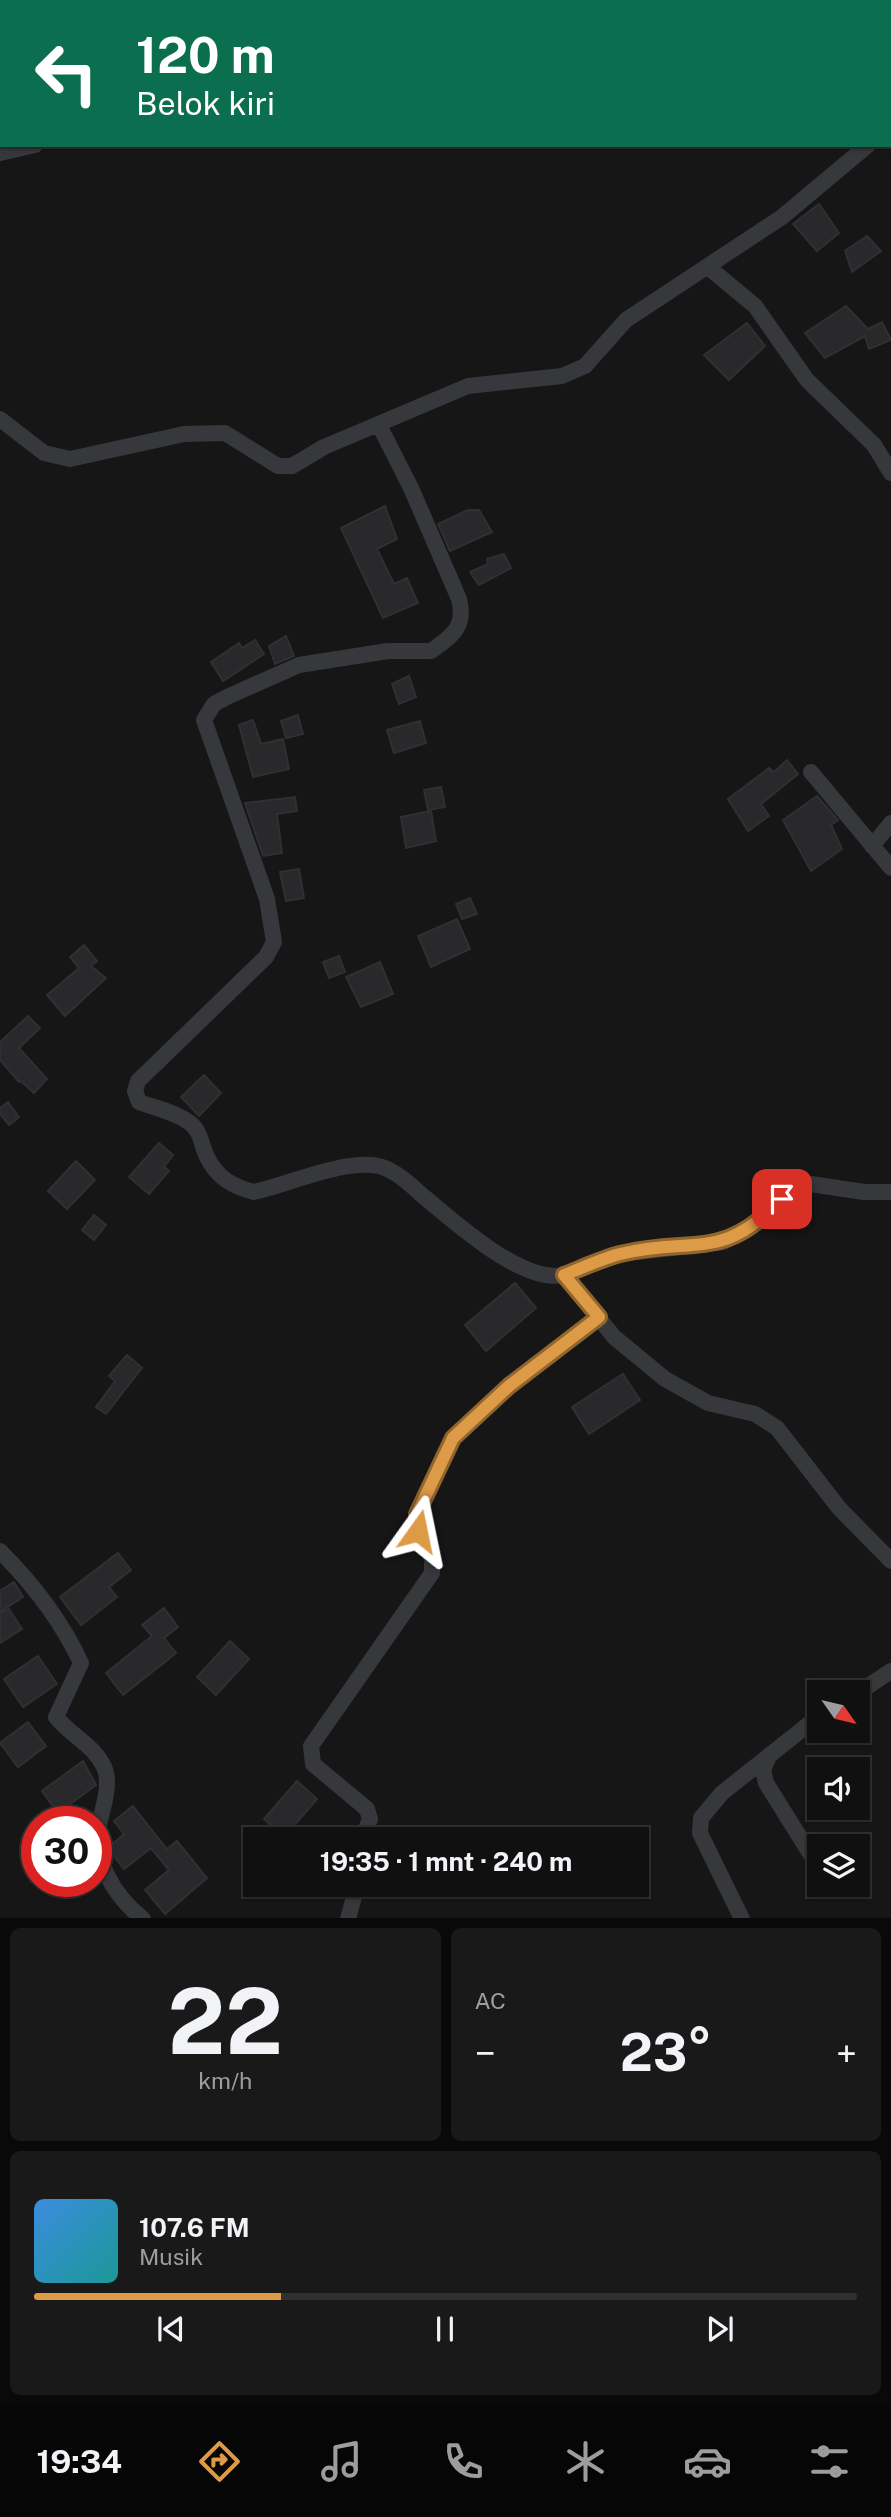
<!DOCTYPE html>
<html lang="id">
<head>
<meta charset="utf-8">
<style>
  body { margin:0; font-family:"Public Sans",sans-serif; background:#19191a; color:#f1f3f6; height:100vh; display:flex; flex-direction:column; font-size:26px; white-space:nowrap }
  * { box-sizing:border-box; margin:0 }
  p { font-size:23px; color:#9c9d9f }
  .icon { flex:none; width:38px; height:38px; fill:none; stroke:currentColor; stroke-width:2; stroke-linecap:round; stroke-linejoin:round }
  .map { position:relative; height:1918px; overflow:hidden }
  .sheet { display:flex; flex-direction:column; gap:10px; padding:10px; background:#090909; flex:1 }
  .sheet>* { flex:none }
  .top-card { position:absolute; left:0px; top:0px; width:892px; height:147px; box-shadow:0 2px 5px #0004,0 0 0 2px #303031; background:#0b6e4f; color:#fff; overflow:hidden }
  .needle { width:46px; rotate:124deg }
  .controls { position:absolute; left:807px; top:1680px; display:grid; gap:14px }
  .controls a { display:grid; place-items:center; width:63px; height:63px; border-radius:0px; background:#101011; box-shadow:0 2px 5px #0004,0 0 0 2px #303031; font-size:35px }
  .speed { position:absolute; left:21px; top:1806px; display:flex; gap:14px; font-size:35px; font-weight:700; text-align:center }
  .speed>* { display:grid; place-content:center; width:91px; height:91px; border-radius:50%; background:#101011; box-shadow:0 2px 5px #0004,0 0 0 2px #303031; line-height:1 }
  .speed .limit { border:10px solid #d22; background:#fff; color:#111 }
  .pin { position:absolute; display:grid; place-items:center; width:60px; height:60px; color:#fff; margin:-30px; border-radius:14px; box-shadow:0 4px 10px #0006 }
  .me { position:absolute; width:77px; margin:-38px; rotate:12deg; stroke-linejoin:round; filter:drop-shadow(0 0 5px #0008) }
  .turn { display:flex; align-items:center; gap:24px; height:147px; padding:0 21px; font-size:32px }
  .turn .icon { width:91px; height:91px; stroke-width:2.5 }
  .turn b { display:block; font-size:49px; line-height:60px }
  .big { font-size:52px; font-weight:700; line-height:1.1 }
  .sheet .tile { flex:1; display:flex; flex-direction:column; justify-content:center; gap:10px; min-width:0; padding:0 24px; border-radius:10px; background:#19191a }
  .sheet .dial { align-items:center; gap:0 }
  .dial b { font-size:91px; line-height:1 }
  .song { display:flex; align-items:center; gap:21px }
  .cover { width:84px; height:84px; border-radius:10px; background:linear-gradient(135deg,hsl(210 70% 55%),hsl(180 70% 35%)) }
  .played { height:7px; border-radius:4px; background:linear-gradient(90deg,#de9b47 30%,#303031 30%) }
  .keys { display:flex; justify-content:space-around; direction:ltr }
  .heat { display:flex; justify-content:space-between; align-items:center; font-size:38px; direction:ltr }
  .sheet .tiles { flex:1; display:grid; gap:10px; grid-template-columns:1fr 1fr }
  .tile:last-child { grid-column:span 2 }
  .trip { position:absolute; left:243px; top:1827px; width:406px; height:70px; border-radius:0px; background:#101011; box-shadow:0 2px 5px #0004,0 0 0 2px #303031; font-weight:700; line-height:70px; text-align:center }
  .dock { display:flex; height:112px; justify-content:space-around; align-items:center; background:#060607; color:#9c9d9f }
  .dock .icon { width:49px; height:49px }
  .dock .current { color:#de9b47 }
  .dock b { font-size:32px; color:#f1f3f6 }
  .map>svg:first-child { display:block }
  .building { fill:#29292b; stroke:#303033; stroke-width:2 }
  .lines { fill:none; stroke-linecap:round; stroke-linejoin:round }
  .minor { stroke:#37383c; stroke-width:16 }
  .route-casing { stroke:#90652e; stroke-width:18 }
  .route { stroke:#de9b47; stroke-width:12 }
</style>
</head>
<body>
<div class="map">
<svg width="891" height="1919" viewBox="0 0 891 1919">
  <rect width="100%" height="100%" fill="#161617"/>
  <!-- building -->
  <path class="building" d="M819,204L839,233L817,251L793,224Z
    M867,236L881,251L852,272L845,251Z
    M846,306L868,329L882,322L891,340L869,349L865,336L825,358L805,333Z
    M747,323L765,346L729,380L704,355Z
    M385,506L397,539L377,549L394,584L407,578L418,603L383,618L341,528Z
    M468,510H479L492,532L450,551L438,524Z
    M504,554L511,568L479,585L470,572L488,564L487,559Z
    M286,636L294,656L275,664L269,646Z
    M255,640L264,654L223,681L211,662L239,643L242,648Z
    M409,676L416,697L399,704L392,684Z
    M298,715L303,734L286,738L281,721Z
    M253,720L261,744L283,739L289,769L253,777L239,725Z
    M420,721L426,743L394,753L387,730Z
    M787,760L798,774L761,804L769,816L748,831L728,799L769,768L774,772Z
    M441,787L445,807L428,810L424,790Z
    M817,796L838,820L831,825L842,849L811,871L783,820Z
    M295,797L297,811L277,814L282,853L263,856L245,803Z
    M431,811L436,841L406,848L401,817Z
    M299,869L304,898L286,901L280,872Z
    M470,898L477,914L462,919L456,904Z
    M457,919L470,949L431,967L418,936Z
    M84,945L97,961L91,966L106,978L65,1016L47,995L79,968L70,957Z
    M339,956L345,972L329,978L323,962Z
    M380,962L393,994L361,1007L346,977Z
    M28,1016L40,1028L19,1048L47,1079L34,1093L21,1081L19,1082L0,1060V1042Z
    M204,1075L221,1093L199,1116L181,1097Z
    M8,1102L19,1117L9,1125L0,1114V1108Z
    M159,1143L173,1155L164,1167L169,1171L149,1194L129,1177Z
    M76,1161L95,1180L67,1209L48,1191Z
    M94,1215L106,1225L94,1240L82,1230Z
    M515,1283L536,1308L486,1351L465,1325Z
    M127,1355L142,1368L106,1414L96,1407L115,1381L109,1376Z
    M623,1374L640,1400L589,1434L572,1407Z
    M118,1553L131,1570L109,1587L117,1597L81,1625L60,1597Z
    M14,1582L23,1597L0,1612V1591Z
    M164,1608L178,1627L164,1638L176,1653L123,1695L106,1673L152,1636L142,1625Z
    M9,1609L22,1629L0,1643V1614Z
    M230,1641L249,1659L216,1695L197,1677Z
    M38,1656L57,1684L23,1707L4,1679Z
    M28,1722L46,1746L18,1767L0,1743Z
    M83,1761L96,1785L58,1813L42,1791Z
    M297,1781L317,1799L284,1837L264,1819Z
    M133,1806L167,1849L177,1841L207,1878L165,1914L145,1890L169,1870L151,1848L124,1869L110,1851L109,1847L124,1834L114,1821Z"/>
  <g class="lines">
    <!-- minor -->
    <path class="minor" d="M0,153L35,145
      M708,267L755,306L807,380L874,445L891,473
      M0,419L44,453L70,459L184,434L225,433L278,466H292L324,447L468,386L562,376L585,366L626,320L782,217L868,145
      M379,425L411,488L459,599C466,626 453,636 431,651H388L299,665L227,697L214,704L204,720L267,899L274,942L266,957L138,1081L135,1091L139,1102C155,1108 176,1112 190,1123C202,1133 201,1145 207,1157C217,1178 234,1187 254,1192C290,1184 344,1159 379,1166C395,1170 411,1185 423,1196C455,1222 522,1284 564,1275L614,1337L665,1379L708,1403L755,1414L777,1428L839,1508L891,1561
      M811,772L891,868
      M872,846L891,823
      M564,1275L620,1254L724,1242L764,1218L792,1188L804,1183L864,1192H891
      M0,1551C32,1583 62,1622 81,1663L56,1717C71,1736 94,1745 104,1767C111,1782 104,1805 100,1820C91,1858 113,1895 143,1919
      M858,1693L891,1671
      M769,1756L763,1770L766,1783L811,1855
      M362,1839L370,1819L367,1809L313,1764L311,1746L432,1573V1552L418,1531L417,1514L453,1438L509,1386L599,1317
      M348,1919L355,1893L353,1885
      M742,1919L700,1833L701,1818L722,1793L819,1716"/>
  </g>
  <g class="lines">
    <defs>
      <path id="route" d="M418,1531L417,1514L453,1438L509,1386L599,1317L564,1275C582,1268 601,1259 620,1254C694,1236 721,1263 782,1199"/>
    </defs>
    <!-- route casing -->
    <use href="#route" class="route-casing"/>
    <!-- route -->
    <use href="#route" class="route"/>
  </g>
</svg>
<div class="controls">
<a><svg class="needle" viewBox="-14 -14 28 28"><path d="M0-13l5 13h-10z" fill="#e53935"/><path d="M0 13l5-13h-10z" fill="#9c9d9f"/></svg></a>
<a><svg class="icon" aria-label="sound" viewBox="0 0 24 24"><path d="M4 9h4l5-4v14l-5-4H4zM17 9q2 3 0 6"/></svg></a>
<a><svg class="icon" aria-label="layers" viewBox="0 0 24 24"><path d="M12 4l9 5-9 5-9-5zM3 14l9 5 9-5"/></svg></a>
</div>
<div class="speed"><div class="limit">30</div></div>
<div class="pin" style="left:782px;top:1199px;background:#d93025"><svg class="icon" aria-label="arrive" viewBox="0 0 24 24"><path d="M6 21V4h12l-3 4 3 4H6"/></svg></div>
<svg class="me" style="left:418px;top:1531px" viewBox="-20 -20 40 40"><path d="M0-17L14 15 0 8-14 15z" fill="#de9b47" stroke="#fff" stroke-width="4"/></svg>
<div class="trip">19:35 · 1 mnt · 240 m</div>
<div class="top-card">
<div class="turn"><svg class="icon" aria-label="left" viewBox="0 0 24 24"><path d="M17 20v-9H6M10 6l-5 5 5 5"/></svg><div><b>120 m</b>Belok kiri</div></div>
</div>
</div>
<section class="sheet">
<div class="tiles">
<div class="tile dial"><b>22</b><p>km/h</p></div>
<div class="tile"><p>AC</p>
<div class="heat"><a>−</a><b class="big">23°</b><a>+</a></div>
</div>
<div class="tile">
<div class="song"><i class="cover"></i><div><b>107.6 FM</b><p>Musik</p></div></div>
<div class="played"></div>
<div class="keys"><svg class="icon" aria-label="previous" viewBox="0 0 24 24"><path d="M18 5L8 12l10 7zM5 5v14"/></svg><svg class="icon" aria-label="pause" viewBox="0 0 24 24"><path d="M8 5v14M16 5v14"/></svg><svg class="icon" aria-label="next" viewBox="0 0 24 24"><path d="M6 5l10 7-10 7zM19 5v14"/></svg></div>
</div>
</div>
</section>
<nav class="dock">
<b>19:34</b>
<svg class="icon current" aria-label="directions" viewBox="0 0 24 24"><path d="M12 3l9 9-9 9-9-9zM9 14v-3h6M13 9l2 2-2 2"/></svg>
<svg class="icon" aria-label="music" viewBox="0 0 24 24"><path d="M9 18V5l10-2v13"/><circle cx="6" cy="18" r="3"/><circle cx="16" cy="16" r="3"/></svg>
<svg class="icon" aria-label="phone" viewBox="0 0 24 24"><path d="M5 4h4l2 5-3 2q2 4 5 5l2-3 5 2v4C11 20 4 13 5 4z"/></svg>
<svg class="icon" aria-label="climate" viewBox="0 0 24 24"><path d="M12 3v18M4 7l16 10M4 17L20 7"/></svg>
<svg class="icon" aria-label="car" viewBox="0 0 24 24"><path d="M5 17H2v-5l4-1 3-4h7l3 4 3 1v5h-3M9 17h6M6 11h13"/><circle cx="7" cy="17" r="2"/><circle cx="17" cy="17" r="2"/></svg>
<svg class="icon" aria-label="filters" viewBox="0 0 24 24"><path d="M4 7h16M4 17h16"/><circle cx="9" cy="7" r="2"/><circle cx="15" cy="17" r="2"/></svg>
</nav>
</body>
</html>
